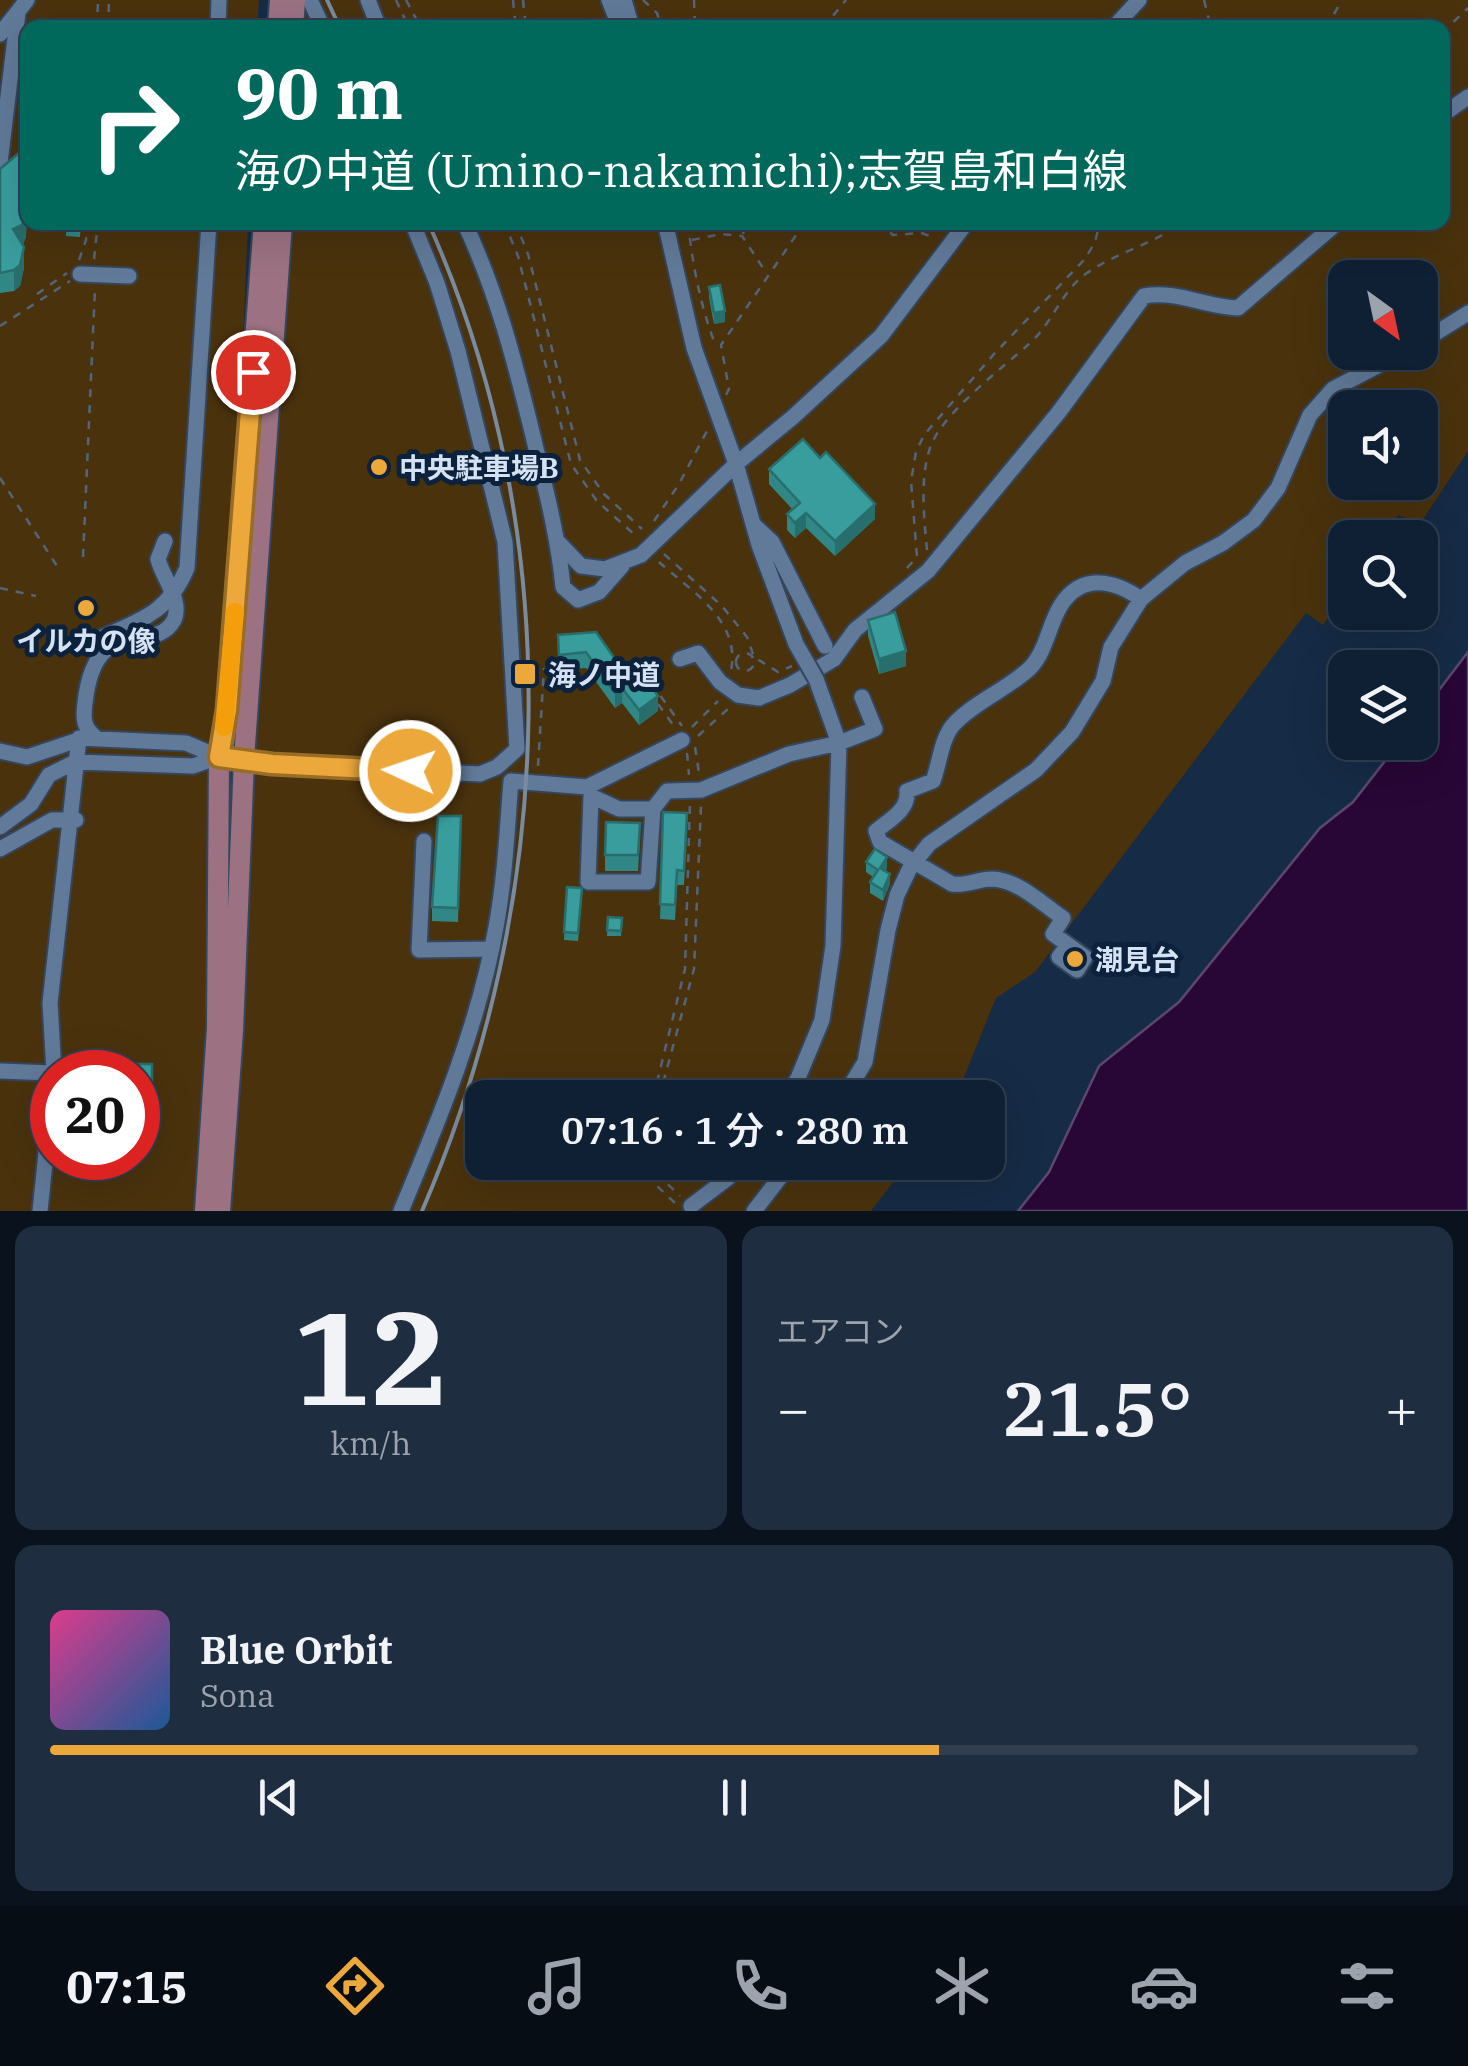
<!DOCTYPE html>
<html lang="ja">
<head>
<meta charset="utf-8">
<style>
  body { margin:0; font-family:"IBM Plex Serif","Noto Sans JP",serif; background:#1e2d40; color:#f1f3f6; height:100vh; display:flex; flex-direction:column; font-size:38px; white-space:nowrap }
  * { box-sizing:border-box; margin:0 }
  p { font-size:32px; color:#9ca3ac }
  .icon { flex:none; width:55px; height:55px; fill:none; stroke:currentColor; stroke-width:2; stroke-linecap:round; stroke-linejoin:round }
  .map { position:relative; height:1211px; overflow:hidden }
  .drawer { display:flex; flex-direction:column; gap:15px; padding:15px; background:#09121d; flex:1 }
  .drawer>* { flex:none }
  .banner { position:absolute; left:20px; top:20px; width:1430px; height:210px; border-radius:20px; box-shadow:0 10px 40px #0002,0 0 0 2px #303e4f; background:#00695c; color:#fff; overflow:hidden }
  .needle { width:65px; rotate:147deg }
  .fabs { position:absolute; left:1328px; top:260px; display:grid; gap:20px }
  .fabs a { display:grid; place-items:center; width:110px; height:110px; border-radius:20px; background:#102034; box-shadow:0 10px 40px #0002,0 0 0 2px #303e4f; font-size:50px }
  .speed { position:absolute; left:30px; top:1050px; display:flex; gap:20px; font-size:50px; font-weight:700; text-align:center }
  .speed>* { display:grid; place-content:center; width:130px; height:130px; border-radius:50%; background:#102034; box-shadow:0 10px 40px #0002,0 0 0 2px #303e4f; line-height:1 }
  .speed .limit { border:15px solid #d22; background:#fff; color:#111 }
  .pin { position:absolute; display:grid; place-items:center; width:85px; height:85px; color:#fff; margin:-42px; border:5px solid #fff; border-radius:50%; box-shadow:0 2px 10px #0007 }
  .me { position:absolute; width:110px; margin:-55px; rotate:273deg; stroke-linejoin:round; filter:drop-shadow(0 0 8px #0008) }
  .turn { display:flex; align-items:center; gap:35px; height:210px; padding:0 50px; font-size:45px }
  .turn .icon { width:130px; height:130px; stroke-width:2.5 }
  .turn b { display:block; font-size:70px; line-height:85px }
  .big { font-size:75px; font-weight:600; line-height:1.1 }
  .drawer .card { flex:1; display:flex; flex-direction:column; justify-content:center; gap:15px; min-width:0; padding:0 35px; border-radius:20px; background:#1e2d40 }
  .drawer .dial { align-items:center; gap:0 }
  .dial b { font-size:130px; line-height:1 }
  .song { display:flex; align-items:center; gap:30px }
  .cover { width:120px; height:120px; border-radius:15px; background:linear-gradient(135deg,hsl(330 70% 55%),hsl(210 70% 35%)) }
  .played { height:10px; border-radius:5px; background:linear-gradient(90deg,#eda83b 65%,#303e4f 65%) }
  .keys { display:flex; justify-content:space-around; direction:ltr }
  .heat { display:flex; justify-content:space-between; align-items:center; font-size:55px; direction:ltr }
  .drawer .tiles { flex:1; display:grid; gap:15px; grid-template-columns:1fr 1fr }
  .card:last-child { grid-column:span 2 }
  .trip { position:absolute; left:465px; top:1080px; width:540px; height:100px; border-radius:20px; background:#102034; box-shadow:0 10px 40px #0002,0 0 0 2px #303e4f; font-weight:600; line-height:100px; text-align:center }
  .tabs { display:flex; height:160px; justify-content:space-around; align-items:center; background:#060d15; color:#9ca3ac }
  .tabs .icon { width:70px; height:70px }
  .tabs .selected { color:#eda83b }
  .tabs b { font-size:45px; color:#f1f3f6 }
  .map>svg:first-child { display:block }
  .green { fill:#4a320d; fill-rule:evenodd }
  .water { fill:#280636; stroke:#5c486f; stroke-width:2.5 }
  .lines { fill:none; stroke-linecap:round; stroke-linejoin:round }
  .minor-casing { stroke:#34455c; stroke-width:19 }
  .major-casing { stroke:#34455c; stroke-width:24 }
  .path { stroke:#53657d; stroke-width:2.5; stroke-dasharray:8 8; stroke-linecap:butt }
  .minor { stroke:#617a99; stroke-width:15 }
  .major { stroke:#9c7283; stroke-width:20 }
  .rail { stroke:#798ba0; stroke-width:4 }
  .minor-bridge-casing { stroke:#34455c; stroke-width:19; stroke-linecap:butt }
  .minor-bridge { stroke:#617a99; stroke-width:15 }
  .wall { fill:#308786 }
  .shaded-wall { fill:#276e6d }
  .building { fill:#389d9c; stroke:#276e6d; stroke-width:2.5 }
  .route-casing { stroke:#9a6d26; stroke-width:25 }
  .route { stroke:#eda83b; stroke-width:18 }
  .slow { stroke:#f59e0b; stroke-width:18 }
  .poi-dot { fill:#eda83b; stroke:#0c213b; stroke-width:4 }
  .labels { text-anchor:middle; dominant-baseline:central; stroke-width:10; stroke-linejoin:round; paint-order:stroke }
  .poi-label { font-size:28px; font-weight:bold; fill:#d4e2f3; stroke:#0c213b; text-anchor:start }
</style>
</head>
<body>
<div class="map">
<svg width="1468" height="1211" viewBox="0 0 1468 1211">
  <rect width="100%" height="100%" fill="#162b46"/>
  <!-- green -->
  <path class="green" d="M0,0H259L257,27L28,28V222L248,223L242,367L253,223H258L200,1211H0ZM52,1072H138V1158H52Z
    M306,0H1468V451L1420,524L1398,515L1383,537L1345,538V592L1323,625L1306,613L1035,972L996,998L956,1097L482,1098V1162L908,1163L871,1211H227L250,802L292,223L1442,222V28L304,27ZM1345,278H1420V352H1345ZM1345,408H1420V482H1345Z"/>
  <!-- water -->
  <path class="water" d="M1468,652V1211H1018L1049,1172L1099,1066L1179,1002L1320,828L1353,802L1399,743L1420,742V715Z"/>
  <g class="lines">
    <defs>
      <path id="minor" d="M368,0L379,28
        M609,0L620,28
        M624,0L632,28
        M311,2L323,28
        M218,28L219,0
        M1113,28L1139,0
        M0,34L27,0
        M1442,115L1468,97
        M0,163L18,13
        M464,222C497,292 515,362 533,436C545,486 558,536 563,587L578,600L599,592L622,566
        M665,222L694,348L736,464L759,545L796,644
        M80,274L129,276
        M1420,343L1468,313
        M755,526L772,542L825,646
        M558,542L581,566L605,569L641,555L736,464L793,417L881,336L967,222
        M90,643C134,621 166,618 187,568L209,222
        M680,659L698,653L720,682L738,695L759,698L790,685L834,659L855,630L928,571L1059,412L1144,296C1177,290 1205,307 1238,308L1338,222
        M96,738C83,727 83,719 85,703C95,610 154,657 174,620C183,601 162,577 158,559L165,541
        M0,751L27,757L78,740
        M653,809H619L591,796L588,882H648L653,809L667,791L701,790L789,754L839,743L875,729L862,697
        M0,827L31,804L49,775L75,762L193,766L219,757
        M424,841L419,950L492,949
        M0,849L52,820H76
        M1068,945L1059,957L1077,970L1085,957L1053,934L1063,918C1042,904 1019,880 992,879C978,879 967,886 952,884L880,842L876,831C889,820 909,810 907,791L933,781C940,763 941,737 955,723C976,701 1008,689 1030,668C1046,652 1049,624 1061,605C1082,573 1114,580 1141,599
        M0,1071L52,1073
        M54,1072L50,1003L79,738L186,743L219,757L272,764L480,774L497,767L517,749L505,542L458,351L437,283L412,222
        M786,1098L798,1078L822,1020L833,946L839,743L816,679
        M843,1098L865,1062L888,930L897,895L910,868L929,844L1036,770L1072,732L1103,681L1111,647L1141,599L1185,563L1223,543L1254,520L1278,488L1310,415L1333,389L1404,352
        M691,1206L728,1178L741,1162
        M40,1211L52,1094
        M401,1211C439,1120 479,1024 496,927C505,879 507,830 511,781L587,787L682,740
        M754,1211L792,1162"/>
      <path id="major" d="M278,28L280,0
        M293,28L295,0
        M205,1211L217,1028L219,757L227,710L264,222
        M220,1211L233,1031L244,759L282,222"/>
    </defs>
    <!-- minor casing -->
    <use href="#minor" class="minor-casing"/>
    <!-- major casing -->
    <use href="#major" class="major-casing"/>
    <!-- path -->
    <path class="path" d="M396,0L409,28
      M406,0L421,28
      M513,0L516,28
      M523,0L526,28
      M643,0L657,13L662,28
      M694,0L695,28
      M1204,0L1211,28
      M97,28L98,0
      M108,28L109,0
      M823,28L846,0
      M944,28L947,24
      M1326,28L1342,0
      M1442,33L1468,8
      M504,222L518,256L571,464L597,501L636,536
      M515,222L528,254L580,460L604,494L642,529
      M688,222C692,262 700,304 714,341L719,344
      M878,222L893,235L921,233L936,238
      M922,232L924,222
      M743,234L746,222
      M692,240L721,234L742,236L767,274
      M94,259L98,222
      M79,260L86,240L87,222
      M37,294L67,273
      M0,326L70,281
      M726,395L729,389L721,345L805,222
      M0,478L57,566
      M654,521L679,484L708,429
      M927,550C924,518 919,473 932,443C946,411 1002,368 1029,344C1053,323 1061,291 1087,273C1117,252 1154,244 1183,222
      M664,554L722,606L747,637L754,657L778,672L792,666
      M83,557L95,288
      M659,562C692,592 741,620 731,671
      M907,568L917,557L911,481L916,452L924,435L994,354L1085,259L1095,242L1100,222
      M0,588L36,596
      M736 662a9 9 0 1 1 18 0a9 9 0 1 1-18 0Z
      M642,670L682,726
      M658,704L674,726
      M692,727L718,701
      M698,736L729,708
      M695,747L699,773
      M687,753L689,775
      M538,766L544,668
      M653,1098L685,969L690,803
      M659,1098L694,969L701,806
      M638,1162L641,1171L675,1203
      M645,1162L680,1196"/>
    <!-- minor -->
    <use href="#minor" class="minor"/>
    <!-- major -->
    <use href="#major" class="major"/>
    <!-- rail -->
    <path class="rail" d="M327,0L340,28
      M422,1211C557,899 569,535 428,222"/>
    <defs>
      <path id="minor-bridge" d="M796,644L816,679"/>
    </defs>
    <!-- minor-bridge casing -->
    <use href="#minor-bridge" class="minor-bridge-casing"/>
    <!-- minor-bridge -->
    <use href="#minor-bridge" class="minor-bridge"/>
  </g>
  <!-- wall -->
  <path class="wall" d="M0,169L26,237L23,244L24,268L20,286L14,291L0,293Z
    M66,222H81L80,237L66,236Z
    M709,287L725,322L714,324L709,298Z
    M769,469L875,519L835,556L806,528L795,538L787,530V514L793,510L769,484Z
    M868,620L906,666L879,674L868,636Z
    M558,635L625,673L658,711L639,725L622,703L615,708L586,668L559,670Z
    M663,812L687,827L684,885H677L675,920L660,919Z
    M461,816L458,922L432,921V907Z
    M640,839L638,871H605V855Z
    M866,862L887,868L885,871L890,884L883,901L870,893V882L873,877L866,872Z
    M567,887L582,896L578,941L564,940Z
    M608,917L622,918L621,936H607Z
    M152,1064V1091H138V1072Z"/>
  <!-- shaded-wall -->
  <path class="shaded-wall" d="M28,205L26,237L22,246L13,229Z
    M24,247V268L20,286L14,291V270Z
    M725,311V322L714,324V313Z
    M875,504V519L835,556V541Z
    M806,513V528L795,538V523Z
    M906,651V666L879,674V659Z
    M622,688V703L615,708V693Z
    M658,696V711L639,725V710Z
    M887,857V868L880,878V868Z
    M890,874V884L883,901V890Z"/>
  <!-- building -->
  <path class="building" d="M26,147L28,148L26,216L22,225L13,229L24,247L20,265L14,270L0,273V169Z
    M720,285L725,311L714,313L709,287Z
    M803,439L820,458L826,452L875,504L835,541L806,513L795,523L787,514L800,503L769,469Z
    M895,612L906,651L879,659L868,620Z
    M596,632L625,673L636,665L658,696L639,710L622,688L615,693L586,652L559,655L558,635Z
    M663,812L687,813L684,871L677,870L675,905L660,904Z
    M438,816H461L458,908L432,907Z
    M606,822L640,823L638,855H605Z
    M875,849L887,857L880,868L890,874L883,890L870,882L878,870L866,862Z
    M567,887L582,888L578,933L564,932Z
    M608,917L622,918L621,931L607,930Z
    M131,1064H152V1080H138V1072H131Z"/>
  <g class="lines">
    <defs>
      <path id="route" d="M253,372L227,710L219,757L272,764L410,771"/>
    </defs>
    <!-- route casing -->
    <use href="#route" class="route-casing"/>
    <!-- route -->
    <use href="#route" class="route"/>
    <!-- slow -->
    <path class="slow" d="M224,727L235,612"/>
  </g>
  <!-- markers -->
  <g class="poi-dot">
    <circle cx="379" cy="467" r="10"/>
    <circle cx="86" cy="608" r="10"/>
    <rect x="513" y="662" width="24" height="24" rx="5"/>
    <circle cx="1075" cy="959" r="10"/>
  </g>
  <g class="labels">
    <!-- poi labels -->
    <g class="poi-label">
      <text x="399" y="467">中央駐車場B</text>
      <text x="86" y="640" text-anchor="middle">イルカの像</text>
      <text x="548" y="674">海ノ中道</text>
      <text x="1095" y="959">潮見台</text>
    </g>
  </g>
</svg>
<div class="fabs">
<a><svg class="needle" viewBox="-14 -14 28 28"><path d="M0-13l5 13h-10z" fill="#e53935"/><path d="M0 13l5-13h-10z" fill="#9ca3ac"/></svg></a>
<a><svg class="icon" aria-label="sound" viewBox="0 0 24 24"><path d="M4 9h4l5-4v14l-5-4H4zM17 9q2 3 0 6"/></svg></a>
<a><svg class="icon" aria-label="search" viewBox="0 0 24 24"><circle cx="10" cy="10" r="6"/><path d="M15 15l6 6"/></svg></a>
<a><svg class="icon" aria-label="layers" viewBox="0 0 24 24"><path d="M12 4l9 5-9 5-9-5zM3 14l9 5 9-5"/></svg></a>
</div>
<div class="speed"><div class="limit">20</div></div>
<div class="pin" style="left:253px;top:372px;background:#d93025"><svg class="icon" aria-label="arrive" viewBox="0 0 24 24"><path d="M6 21V4h12l-3 4 3 4H6"/></svg></div>
<svg class="me" style="left:410px;top:771px" viewBox="-20 -20 40 40"><circle r="17" fill="#eda83b" stroke="#fff" stroke-width="3"/><path d="M0-11L8 9 0 5-8 9z" fill="#fff"/></svg>
<div class="trip">07:16 · 1 分 · 280 m</div>
<div class="banner">
<div class="turn"><svg class="icon" aria-label="right" viewBox="0 0 24 24"><path d="M7 20v-9h11M14 6l5 5-5 5"/></svg><div><b>90 m</b>海の中道 (Umino-nakamichi);志賀島和白線</div></div>
</div>
</div>
<section class="drawer">
<div class="tiles">
<div class="card dial"><b>12</b><p>km/h</p></div>
<div class="card"><p>エアコン</p>
<div class="heat"><a>−</a><b class="big">21.5°</b><a>+</a></div>
</div>
<div class="card">
<div class="song"><i class="cover"></i><div><b>Blue Orbit</b><p>Sona</p></div></div>
<div class="played"></div>
<div class="keys"><svg class="icon" aria-label="previous" viewBox="0 0 24 24"><path d="M18 5L8 12l10 7zM5 5v14"/></svg><svg class="icon" aria-label="pause" viewBox="0 0 24 24"><path d="M8 5v14M16 5v14"/></svg><svg class="icon" aria-label="next" viewBox="0 0 24 24"><path d="M6 5l10 7-10 7zM19 5v14"/></svg></div>
</div>
</div>
</section>
<nav class="tabs">
<b>07:15</b>
<svg class="icon selected" aria-label="directions" viewBox="0 0 24 24"><path d="M12 3l9 9-9 9-9-9zM9 14v-3h6M13 9l2 2-2 2"/></svg>
<svg class="icon" aria-label="music" viewBox="0 0 24 24"><path d="M9 18V5l10-2v13"/><circle cx="6" cy="18" r="3"/><circle cx="16" cy="16" r="3"/></svg>
<svg class="icon" aria-label="phone" viewBox="0 0 24 24"><path d="M5 4h4l2 5-3 2q2 4 5 5l2-3 5 2v4C11 20 4 13 5 4z"/></svg>
<svg class="icon" aria-label="climate" viewBox="0 0 24 24"><path d="M12 3v18M4 7l16 10M4 17L20 7"/></svg>
<svg class="icon" aria-label="car" viewBox="0 0 24 24"><path d="M5 17H2v-5l4-1 3-4h7l3 4 3 1v5h-3M9 17h6M6 11h13"/><circle cx="7" cy="17" r="2"/><circle cx="17" cy="17" r="2"/></svg>
<svg class="icon" aria-label="filters" viewBox="0 0 24 24"><path d="M4 7h16M4 17h16"/><circle cx="9" cy="7" r="2"/><circle cx="15" cy="17" r="2"/></svg>
</nav>
</body>
</html>
